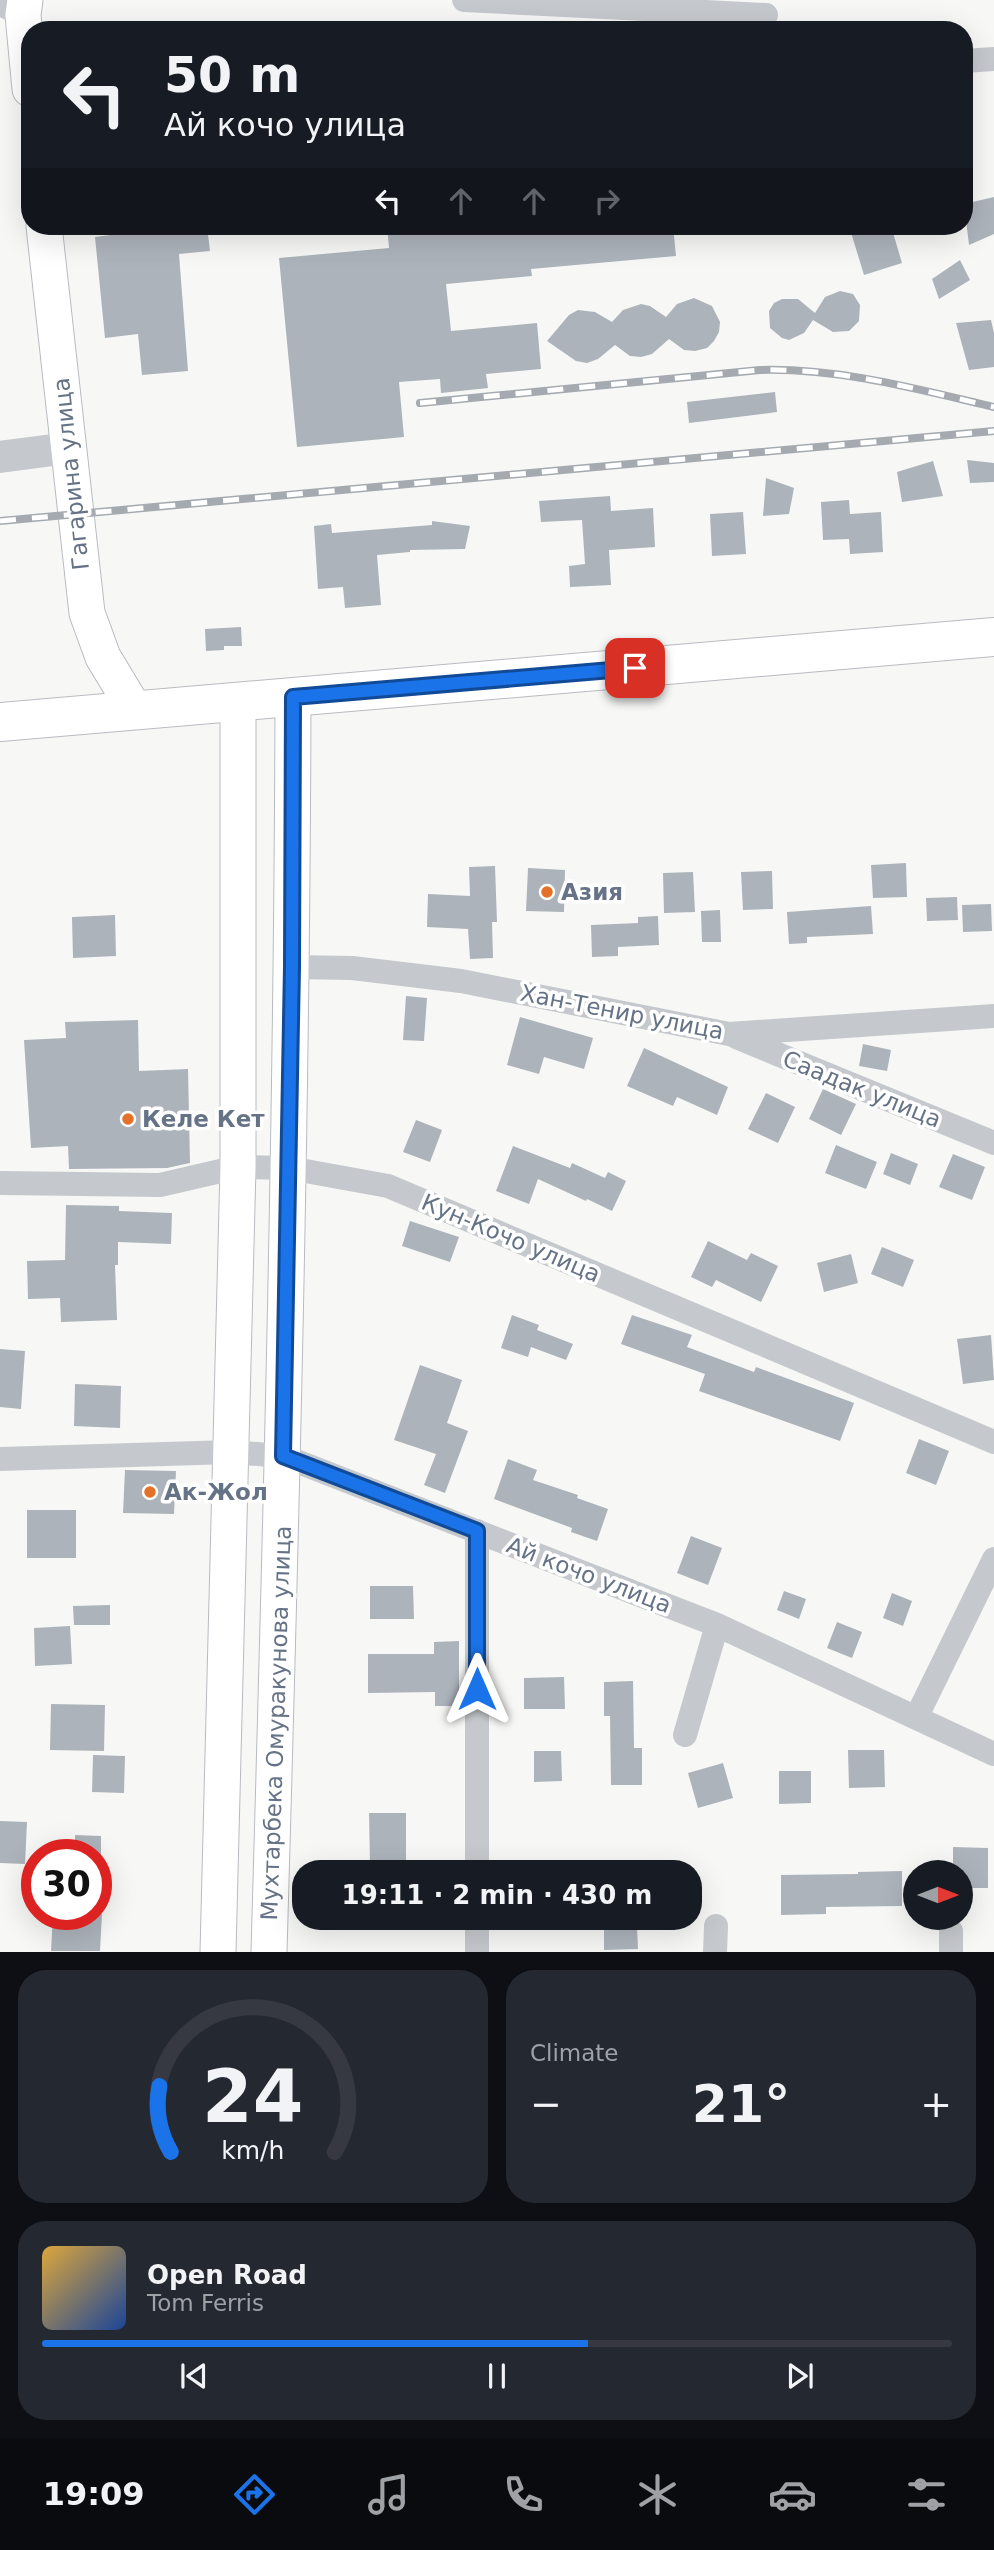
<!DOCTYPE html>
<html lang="en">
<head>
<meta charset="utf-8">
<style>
  body { margin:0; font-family:"DejaVu Sans",sans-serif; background:#242831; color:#f1f3f6; height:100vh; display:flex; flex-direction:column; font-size:26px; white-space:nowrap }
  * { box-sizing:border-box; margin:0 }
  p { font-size:23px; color:#9ea1a6 }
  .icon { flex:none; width:38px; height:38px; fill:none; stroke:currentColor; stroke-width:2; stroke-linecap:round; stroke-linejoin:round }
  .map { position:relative; height:1952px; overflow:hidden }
  .side { display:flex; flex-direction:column; gap:18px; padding:18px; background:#0d0f14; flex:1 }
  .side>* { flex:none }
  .banner { position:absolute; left:21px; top:21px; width:952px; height:214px; border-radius:28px; box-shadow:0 7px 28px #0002; background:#171b24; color:#f1f3f6; overflow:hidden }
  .needle { width:46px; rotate:90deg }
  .tools { position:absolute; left:903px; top:1860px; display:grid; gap:14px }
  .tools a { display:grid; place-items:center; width:70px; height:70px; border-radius:50%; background:#171b24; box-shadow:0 7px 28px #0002; font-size:35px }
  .speed { position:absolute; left:21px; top:1839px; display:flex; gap:14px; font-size:35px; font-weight:700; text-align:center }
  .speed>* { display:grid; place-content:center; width:91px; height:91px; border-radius:50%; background:#171b24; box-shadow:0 7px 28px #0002; line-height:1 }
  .speed .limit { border:10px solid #d22; background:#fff; color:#111 }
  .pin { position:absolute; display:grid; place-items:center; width:60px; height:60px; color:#fff; margin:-30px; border-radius:14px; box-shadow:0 4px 10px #0006 }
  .me { position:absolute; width:77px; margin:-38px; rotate:0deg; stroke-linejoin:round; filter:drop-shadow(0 0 5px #0008) }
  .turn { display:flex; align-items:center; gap:24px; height:147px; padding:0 28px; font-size:32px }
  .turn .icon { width:91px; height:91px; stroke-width:2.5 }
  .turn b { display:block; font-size:49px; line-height:60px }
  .lanes { display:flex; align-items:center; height:66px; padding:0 28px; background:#0003; justify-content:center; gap:35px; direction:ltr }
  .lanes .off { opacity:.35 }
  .big { font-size:52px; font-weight:700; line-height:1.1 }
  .side .tile { flex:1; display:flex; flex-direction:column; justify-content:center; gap:10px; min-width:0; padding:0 24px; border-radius:28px; background:#242831 }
  .side .dial { align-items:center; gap:0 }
  .dial svg { height:182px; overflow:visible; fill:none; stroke:#363941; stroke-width:7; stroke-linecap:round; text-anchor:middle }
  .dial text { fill:#f1f3f6; stroke:none }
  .song { display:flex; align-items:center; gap:21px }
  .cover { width:84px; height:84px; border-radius:10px; background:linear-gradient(135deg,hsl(40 70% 55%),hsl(220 70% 35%)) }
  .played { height:7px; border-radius:4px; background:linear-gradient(90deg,#1a73e8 60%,#363941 60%) }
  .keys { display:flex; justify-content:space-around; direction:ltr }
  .heat { display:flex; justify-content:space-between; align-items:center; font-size:38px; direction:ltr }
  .side .tiles { flex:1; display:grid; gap:18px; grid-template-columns:1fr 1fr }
  .tile:last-child { grid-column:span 2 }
  .trip { position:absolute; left:292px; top:1860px; width:410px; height:70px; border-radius:28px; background:#171b24; box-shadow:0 7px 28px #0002; font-weight:700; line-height:70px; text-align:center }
  .menu { display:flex; height:112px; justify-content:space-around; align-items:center; background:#090b0e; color:#9ea1a6 }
  .menu .icon { width:49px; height:49px }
  .menu .active { color:#1a73e8 }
  .menu b { font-size:32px; color:#f1f3f6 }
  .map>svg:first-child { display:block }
  .building { fill:#adb3bb }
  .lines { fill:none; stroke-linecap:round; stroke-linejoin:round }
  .secondary-casing { stroke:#b7bbc1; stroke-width:37 }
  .primary-casing { stroke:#b8bbc0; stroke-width:40 }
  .minor { stroke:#c5c8cc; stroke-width:24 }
  .tertiary { stroke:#c5c8cc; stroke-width:32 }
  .secondary { stroke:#fff; stroke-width:35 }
  .primary { stroke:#fff; stroke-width:38 }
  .rail-casing { stroke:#a5aab1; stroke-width:8 }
  .rail { stroke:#fff; stroke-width:5; stroke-dasharray:16; stroke-linecap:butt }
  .route-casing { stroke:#114b97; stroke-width:18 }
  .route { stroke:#1a73e8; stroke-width:12 }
  .poi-dot { fill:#e47128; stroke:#fff; stroke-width:2.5 }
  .labels { text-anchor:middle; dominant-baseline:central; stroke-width:7; stroke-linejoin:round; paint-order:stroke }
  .street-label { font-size:23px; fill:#667386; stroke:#fff }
  .poi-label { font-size:23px; font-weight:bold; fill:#667386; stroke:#fff; text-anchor:start }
</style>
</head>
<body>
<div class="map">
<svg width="994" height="1952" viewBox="0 0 994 1952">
  <rect width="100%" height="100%" fill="#f7f8f5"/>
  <!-- building -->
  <path class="building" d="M994,197V234L969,245L964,204Z
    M133,226H207L210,251L179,254L188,371L142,375L138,334L105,338L95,237L134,232Z
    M387,226H471V228L673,226L676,256L531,269L532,276L446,284L451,331L537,323L541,369L486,374L488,388L441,393L440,379L399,382L404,437L297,447L279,258L389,248Z
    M849,226H891L902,263L864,275Z
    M960,260L970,280L939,299L932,279Z
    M840,291L853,294L860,305L859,321L849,331L833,332L813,320L804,333L789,340L782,338L770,328L769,311L774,303L782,299H798L815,313L825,297Z
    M694,298L712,306L720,322L719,332L714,341L707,348L695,351L684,350L669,339L652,354L641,357L630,356L615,345L598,359L587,363L576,361L547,341L569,315L578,310L595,312L612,322L623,310L641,304L650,306L666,317L677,304Z
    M991,320L994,333V367L969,370L956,323Z
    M775,392L777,412L689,423L687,402Z
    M967,460L994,463V482L970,483Z
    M933,461L943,496L902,502L897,472Z
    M766,478L794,488L789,514L763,516Z
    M610,496L611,511L653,508L655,547L609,550L611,585L570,587L569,566L585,564L582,520L541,522L539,501Z
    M849,500L850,514L881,512L883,552L850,554L849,539L823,540L821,502Z
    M743,512L746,554L712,556L710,514Z
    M432,521L470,526L465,549L410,550V552L377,555L381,605L345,608L343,587L318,589L314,526L331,524L332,533L432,525Z
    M241,627L242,646H224V650L206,651L205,629Z
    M906,863L907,897L873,898L871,865Z
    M495,866L497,922H492L493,958L470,959L468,929L427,927L428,894L470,896L469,867Z
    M528,868L565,870L564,912L526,911Z
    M772,871L773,909L743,910L741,872Z
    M693,872L695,912L664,913L663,873Z
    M957,897L958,920L927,921L926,898Z
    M991,904L992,931L963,932L962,905Z
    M871,906L873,934L807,937V943L789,944L787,912Z
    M720,910L721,942H702L701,911Z
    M115,915L116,956L73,958L72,917Z
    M658,916L659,945L618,947V956L592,957L591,925L638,923V917Z
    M406,996L427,998L424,1041L403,1040Z
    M520,1017L593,1038L584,1069L544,1057L539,1074L507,1065Z
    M138,1020L139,1071L188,1069L190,1163L167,1168L69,1169L68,1146L31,1148L24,1040L66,1038L65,1022Z
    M863,1044L891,1050L887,1071L859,1066Z
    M644,1048L728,1087L717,1115L677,1097L673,1106L627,1086Z
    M823,1089L856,1104L841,1135L809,1119Z
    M766,1093L795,1107L778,1143L748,1129Z
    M416,1120L442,1130L430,1162L403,1152Z
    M836,1145L877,1162L866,1189L825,1173Z
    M513,1146L570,1168L572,1163L605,1178L608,1172L626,1181L612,1211L587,1199L586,1201L538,1179L529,1204L496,1191Z
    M891,1153L918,1164L910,1185L883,1174Z
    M953,1154L985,1167L972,1200L939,1187Z
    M66,1205L119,1206V1211L172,1213L171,1244L118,1242V1265H115L117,1320L61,1322L60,1298L28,1299L27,1261L65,1260Z
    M410,1221L459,1237L450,1262L402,1246Z
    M708,1241L747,1260L751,1253L778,1266L761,1302L716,1280L712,1287L691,1277Z
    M882,1247L914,1260L903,1287L871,1274Z
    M851,1254L858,1283L824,1292L817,1263Z
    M512,1315L539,1325L537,1330L573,1344L566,1360L531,1347L528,1357L501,1348Z
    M632,1315L692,1335L687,1347L754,1372L756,1367L854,1403L840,1441L699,1391L705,1374L621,1344Z
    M991,1335L994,1380L963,1384L957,1339Z
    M0,1349L25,1351L21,1409L0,1407Z
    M420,1365L462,1380L447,1423L468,1431L445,1493L424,1485L436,1454L394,1440Z
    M75,1384L121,1386L120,1428L74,1426Z
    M919,1439L949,1451L936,1485L906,1473Z
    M508,1459L537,1470L533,1480L578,1495L577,1498L608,1509L597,1541L571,1532L572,1528L494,1499Z
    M125,1470L176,1471L174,1514L123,1513Z
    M27,1510H76V1558H27Z
    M691,1536L722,1548L708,1585L677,1573Z
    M370,1586H413L414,1619H370Z
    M784,1591L806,1599L799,1619L777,1610Z
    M892,1593L912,1601L903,1626L883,1618Z
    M110,1605V1625H74L73,1606Z
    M837,1622L862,1632L852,1658L827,1648Z
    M70,1626L72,1664L35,1666L34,1628Z
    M459,1641V1706H435V1692L368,1693V1654H434V1642Z
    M564,1677L565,1709H524V1678Z
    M633,1681L634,1748H642V1785H611L610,1716H604V1682Z
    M51,1704L105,1705L104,1751L50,1750Z
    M848,1750H884L885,1787L849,1788Z
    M534,1751H561L562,1781L534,1782Z
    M93,1755L125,1756L124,1793L92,1792Z
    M723,1763L733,1798L698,1808L688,1773Z
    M779,1771H811V1803L779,1804Z
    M369,1813H406V1863L370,1864Z
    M0,1821L27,1822L25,1864L0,1863Z
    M75,1835L101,1836V1855H75Z
    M953,1847L988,1848V1888H961V1872H953Z
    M902,1871V1906L826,1907V1914L781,1915V1875L858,1874V1872Z
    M53,1914H102L100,1951H51Z
    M604,1926H637L638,1949L604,1950Z"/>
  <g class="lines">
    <defs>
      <path id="secondary" d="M25,0L23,15L30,89
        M44,226L87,613L103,657L135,710
        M218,1952L238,1167V702
        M269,1952C281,1533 292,1116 293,697"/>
      <path id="primary" d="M0,722L994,637"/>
    </defs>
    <!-- secondary casing -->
    <use href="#secondary" class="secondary-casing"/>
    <!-- primary casing -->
    <use href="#primary" class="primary-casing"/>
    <!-- minor -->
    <path class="minor" d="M464,0L766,15
      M0,4L23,15
      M964,61L994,59
      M292,967L352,968L461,981L729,1034L994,1016
      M736,1037L994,1143
      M0,1183L160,1185L238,1167L289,1168L388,1186L994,1442
      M0,1459L231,1452L283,1456L717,1625L994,1754
      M917,1716L994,1559
      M685,1735L717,1625
      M477,1872V1531
      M951,1931V1952
      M477,1952V1918
      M715,1952L716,1926"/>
    <!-- tertiary -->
    <path class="tertiary" d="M0,457L68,448"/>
    <!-- secondary -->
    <use href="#secondary" class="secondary"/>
    <!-- primary -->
    <use href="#primary" class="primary"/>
    <defs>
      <path id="rail" d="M420,403L760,370C840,368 917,389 994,407
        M0,521L994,431"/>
    </defs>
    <!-- rail casing -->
    <use href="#rail" class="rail-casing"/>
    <!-- rail -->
    <use href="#rail" class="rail"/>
  </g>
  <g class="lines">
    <defs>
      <path id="route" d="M477,1689V1531L283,1456L292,967L293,697L635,668"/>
    </defs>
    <!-- route casing -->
    <use href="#route" class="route-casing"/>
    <!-- route -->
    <use href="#route" class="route"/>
  </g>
  <!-- markers -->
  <g class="poi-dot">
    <circle cx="547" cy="892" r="7"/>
    <circle cx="128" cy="1119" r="7"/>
    <circle cx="150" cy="1492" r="7"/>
  </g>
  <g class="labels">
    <!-- street labels -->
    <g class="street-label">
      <text transform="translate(71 474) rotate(-96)">Гагарина улица</text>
      <text transform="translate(622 1012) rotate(11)">Хан-Тенир улица</text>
      <text transform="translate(862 1089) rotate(22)">Саадак улица</text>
      <text transform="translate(511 1238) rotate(23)">Кун-Кочо улица</text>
      <text transform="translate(589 1575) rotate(21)">Ай кочо улица</text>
      <text transform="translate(276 1723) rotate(-88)">Мухтарбека Омуракунова улица</text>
    </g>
    <!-- poi labels -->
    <g class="poi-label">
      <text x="561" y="892">Азия</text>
      <text x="142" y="1119">Келе Кет</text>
      <text x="164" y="1492">Ак-Жол</text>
    </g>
  </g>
</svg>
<div class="tools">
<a><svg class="needle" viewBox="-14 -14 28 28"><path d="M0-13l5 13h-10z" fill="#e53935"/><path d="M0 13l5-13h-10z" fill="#9ea1a6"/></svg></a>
</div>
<div class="speed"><div class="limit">30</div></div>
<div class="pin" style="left:635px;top:668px;background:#d93025"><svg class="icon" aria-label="arrive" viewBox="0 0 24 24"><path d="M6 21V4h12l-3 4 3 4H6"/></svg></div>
<svg class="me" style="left:477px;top:1689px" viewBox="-20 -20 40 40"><path d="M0-17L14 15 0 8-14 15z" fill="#1a73e8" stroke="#fff" stroke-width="4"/></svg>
<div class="trip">19:11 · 2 min · 430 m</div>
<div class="banner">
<div class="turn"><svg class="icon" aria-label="left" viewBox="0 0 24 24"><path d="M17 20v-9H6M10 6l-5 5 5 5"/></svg><div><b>50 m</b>Ай кочо улица</div></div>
<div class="lanes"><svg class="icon" aria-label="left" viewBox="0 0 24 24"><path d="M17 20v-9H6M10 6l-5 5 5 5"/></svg><svg class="icon off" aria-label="ahead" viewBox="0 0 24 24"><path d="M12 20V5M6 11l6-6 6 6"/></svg><svg class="icon off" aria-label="ahead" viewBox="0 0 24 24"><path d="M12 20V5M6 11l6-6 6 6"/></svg><svg class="icon off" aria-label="right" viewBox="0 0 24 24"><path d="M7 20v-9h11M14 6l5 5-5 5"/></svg></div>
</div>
</div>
<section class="side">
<div class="tiles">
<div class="tile dial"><svg viewBox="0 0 100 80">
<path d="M14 69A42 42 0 1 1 86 69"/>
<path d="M14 69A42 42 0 0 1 9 40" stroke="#1a73e8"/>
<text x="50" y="56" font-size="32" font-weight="700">24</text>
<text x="50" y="72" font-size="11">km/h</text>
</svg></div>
<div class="tile"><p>Climate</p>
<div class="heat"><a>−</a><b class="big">21°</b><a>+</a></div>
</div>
<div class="tile">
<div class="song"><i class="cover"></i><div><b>Open Road</b><p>Tom Ferris</p></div></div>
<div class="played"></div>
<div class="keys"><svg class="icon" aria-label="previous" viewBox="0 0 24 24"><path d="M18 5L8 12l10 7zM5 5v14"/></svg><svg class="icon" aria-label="pause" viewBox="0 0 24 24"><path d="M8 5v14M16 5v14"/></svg><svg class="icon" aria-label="next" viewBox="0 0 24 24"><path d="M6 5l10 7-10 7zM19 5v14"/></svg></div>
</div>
</div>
</section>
<nav class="menu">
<b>19:09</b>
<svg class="icon active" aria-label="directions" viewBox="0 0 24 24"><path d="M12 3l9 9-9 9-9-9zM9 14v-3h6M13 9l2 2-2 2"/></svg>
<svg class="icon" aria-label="music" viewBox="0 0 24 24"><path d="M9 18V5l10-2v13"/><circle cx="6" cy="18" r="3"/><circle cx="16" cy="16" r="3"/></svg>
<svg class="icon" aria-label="phone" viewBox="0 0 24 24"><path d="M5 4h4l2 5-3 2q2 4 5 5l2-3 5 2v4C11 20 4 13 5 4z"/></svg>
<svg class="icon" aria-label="climate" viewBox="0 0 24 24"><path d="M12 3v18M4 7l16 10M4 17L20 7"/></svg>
<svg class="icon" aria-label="car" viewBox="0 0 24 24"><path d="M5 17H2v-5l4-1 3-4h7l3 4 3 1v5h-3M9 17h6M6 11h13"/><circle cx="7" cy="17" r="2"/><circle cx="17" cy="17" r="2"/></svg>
<svg class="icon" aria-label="filters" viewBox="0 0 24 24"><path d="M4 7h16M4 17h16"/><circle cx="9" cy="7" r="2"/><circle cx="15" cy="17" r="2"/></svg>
</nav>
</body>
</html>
